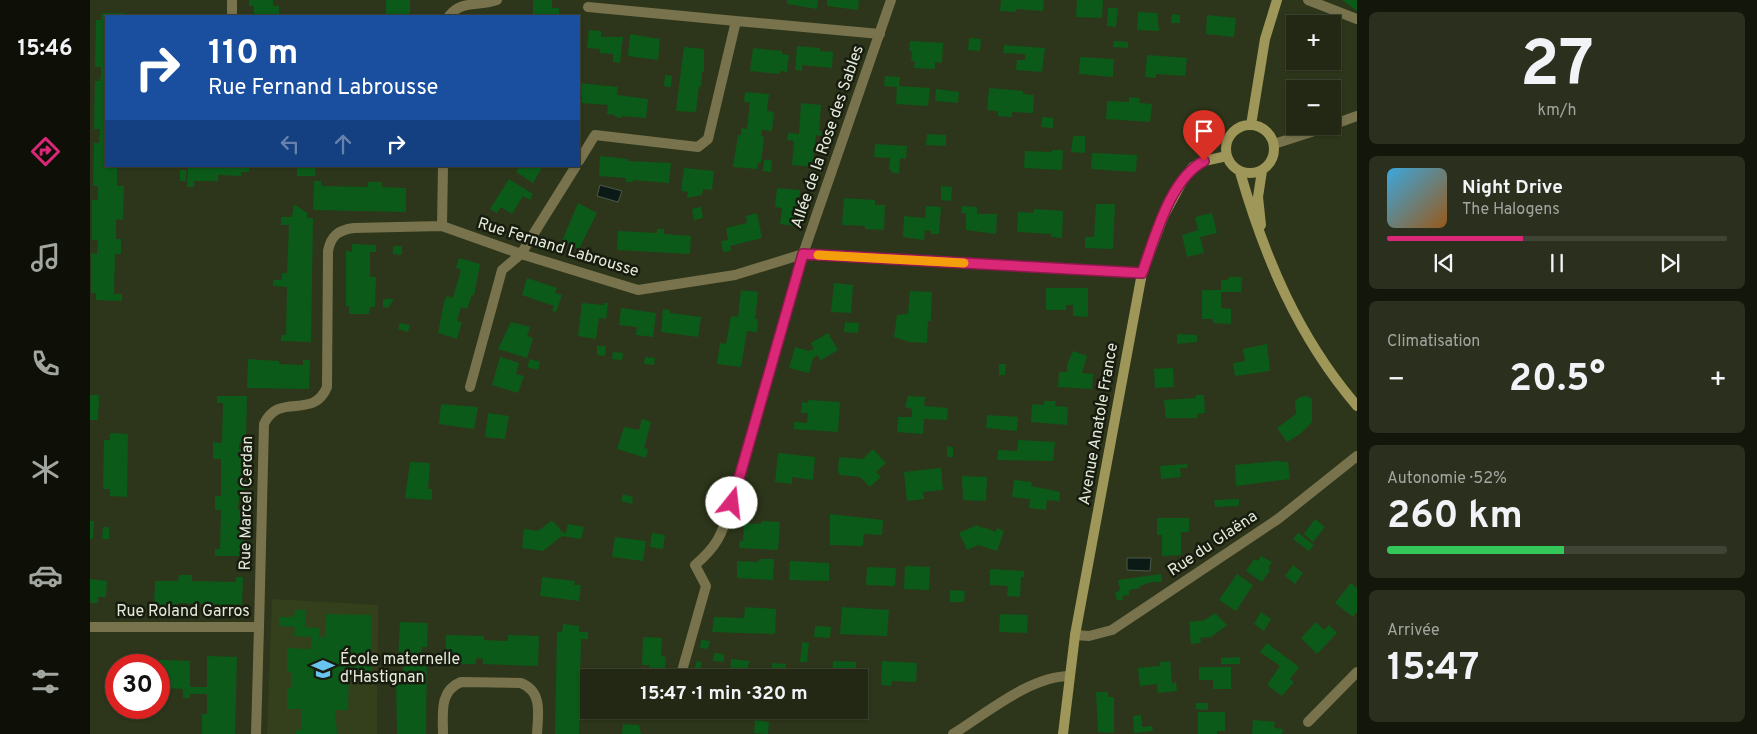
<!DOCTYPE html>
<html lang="fr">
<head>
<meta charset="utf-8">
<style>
  body { margin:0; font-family:Overpass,sans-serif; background:#2a301d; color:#f1f3f6; height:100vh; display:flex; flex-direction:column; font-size:19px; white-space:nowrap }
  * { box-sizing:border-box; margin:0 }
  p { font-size:16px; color:#a2a6a0 }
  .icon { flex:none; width:28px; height:28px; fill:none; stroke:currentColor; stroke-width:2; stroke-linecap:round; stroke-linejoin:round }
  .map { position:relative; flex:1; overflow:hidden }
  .drawer { display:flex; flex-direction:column; gap:12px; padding:12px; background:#13160b; width:400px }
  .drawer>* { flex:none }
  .guide { position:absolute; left:15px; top:15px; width:475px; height:152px; border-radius:0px; box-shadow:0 1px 4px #0004,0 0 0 1px #3f4434; background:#1a4fa0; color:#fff; overflow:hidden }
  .tools { position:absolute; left:1196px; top:15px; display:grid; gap:10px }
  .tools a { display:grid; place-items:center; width:55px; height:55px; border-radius:0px; background:#222814; box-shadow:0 1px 4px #0004,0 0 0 1px #3f4434; font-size:25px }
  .speed { position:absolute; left:15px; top:654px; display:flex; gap:10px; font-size:25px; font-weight:700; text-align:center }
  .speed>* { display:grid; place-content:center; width:65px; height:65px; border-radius:50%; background:#222814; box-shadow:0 1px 4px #0004,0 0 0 1px #3f4434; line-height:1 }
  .speed .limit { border:8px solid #d22; background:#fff; color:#111 }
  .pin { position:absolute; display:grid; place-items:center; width:42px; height:42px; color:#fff; margin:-51px -21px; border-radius:50% 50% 50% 0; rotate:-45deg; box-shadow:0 0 5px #0007 }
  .pin .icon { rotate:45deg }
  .me { position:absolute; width:55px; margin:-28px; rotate:16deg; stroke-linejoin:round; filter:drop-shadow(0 0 4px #0008) }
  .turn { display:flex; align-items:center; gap:18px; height:105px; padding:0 20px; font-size:22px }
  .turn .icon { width:65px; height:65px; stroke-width:2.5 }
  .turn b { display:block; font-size:35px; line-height:42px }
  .lanes { display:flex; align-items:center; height:48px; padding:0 20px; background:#0003; justify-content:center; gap:25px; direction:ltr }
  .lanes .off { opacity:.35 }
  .big { font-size:38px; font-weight:700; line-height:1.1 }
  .drawer .card { flex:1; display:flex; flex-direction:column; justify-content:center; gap:8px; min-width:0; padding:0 18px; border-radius:8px; background:#2a301d }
  .drawer .dial { align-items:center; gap:0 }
  .dial b { font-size:65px; line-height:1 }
  .song { display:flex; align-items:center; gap:15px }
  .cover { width:60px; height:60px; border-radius:8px; background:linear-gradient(135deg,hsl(200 70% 55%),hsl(30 70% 35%)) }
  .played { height:5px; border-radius:2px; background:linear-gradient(90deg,#db2777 40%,#3f4434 40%) }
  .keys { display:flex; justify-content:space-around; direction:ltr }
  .heat { display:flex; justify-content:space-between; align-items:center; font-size:28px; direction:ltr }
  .charge { height:8px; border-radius:4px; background:linear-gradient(90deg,#34c759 52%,#3f4434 0) }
  .trip { position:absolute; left:490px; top:669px; width:288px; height:50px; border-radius:0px; background:#222814; box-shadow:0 1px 4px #0004,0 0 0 1px #3f4434; font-weight:700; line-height:50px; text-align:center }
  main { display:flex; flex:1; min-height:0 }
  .dock { display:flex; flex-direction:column; width:90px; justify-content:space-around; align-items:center; background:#0e1008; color:#a2a6a0 }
  .dock .icon { width:35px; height:35px }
  .dock .selected { color:#db2777 }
  .dock b { font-size:22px; color:#f1f3f6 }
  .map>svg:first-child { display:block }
  .built { fill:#343f1b }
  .water { fill:#0b1a14; stroke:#4c594f }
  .building { fill:#0c5a19 }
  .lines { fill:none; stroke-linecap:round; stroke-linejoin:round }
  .street { stroke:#78734d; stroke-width:10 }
  .secondary { stroke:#9f9759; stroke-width:10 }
  .route-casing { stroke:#8e194d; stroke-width:12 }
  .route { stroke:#db2777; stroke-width:9 }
  .slow { stroke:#f59e0b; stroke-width:9 }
  .labels { text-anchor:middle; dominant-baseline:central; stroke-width:5; stroke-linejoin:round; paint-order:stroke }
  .street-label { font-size:16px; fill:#e4ebda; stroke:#181c0f }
  .poi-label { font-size:16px; fill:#e4ebda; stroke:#181c0f; text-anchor:start }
</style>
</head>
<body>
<main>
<nav class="dock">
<b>15:46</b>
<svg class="icon selected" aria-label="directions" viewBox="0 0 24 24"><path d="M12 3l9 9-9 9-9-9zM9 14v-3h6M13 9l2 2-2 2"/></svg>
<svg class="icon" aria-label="music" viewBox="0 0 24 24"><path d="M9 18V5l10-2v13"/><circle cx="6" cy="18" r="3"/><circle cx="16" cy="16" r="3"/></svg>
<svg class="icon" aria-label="phone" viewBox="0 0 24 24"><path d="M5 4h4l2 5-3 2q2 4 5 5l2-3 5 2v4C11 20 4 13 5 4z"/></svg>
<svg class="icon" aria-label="climate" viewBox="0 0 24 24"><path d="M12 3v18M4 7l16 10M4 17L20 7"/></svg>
<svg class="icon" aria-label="car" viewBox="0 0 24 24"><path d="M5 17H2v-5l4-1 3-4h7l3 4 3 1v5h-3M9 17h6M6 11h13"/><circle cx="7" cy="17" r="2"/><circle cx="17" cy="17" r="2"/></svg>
<svg class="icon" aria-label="filters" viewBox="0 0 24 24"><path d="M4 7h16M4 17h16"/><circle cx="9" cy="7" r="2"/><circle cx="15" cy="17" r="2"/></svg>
</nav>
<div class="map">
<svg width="1267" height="734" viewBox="0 0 1267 734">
  <rect width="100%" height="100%" fill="#2d361a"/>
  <!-- built -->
  <path class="built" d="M182,599L288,605L287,734H177Z"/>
  <!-- water -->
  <path class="water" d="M510,185L532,191L528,202L507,196Z
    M1037,558H1061L1060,571L1037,570Z"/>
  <!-- building -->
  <path class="building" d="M159,0H183V6H189V16H164V6H159Z
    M296,0H320V16H296Z
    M443,0H462V8H469V16H443Z
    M697,0H728L727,9L697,4Z
    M737,0H769L768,10L737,6Z
    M911,0H954L953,11L926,9V12L910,11Z
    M987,0H1013L1012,18L986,17Z
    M1252,0H1267V11Z
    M1018,8H1028L1026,27L1017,26Z
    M1048,12L1067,13L1069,31L1047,30Z
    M12,13H35V16H16V166H27V186H34L33,220L26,219V239H31V254H25L24,294H32V301L6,300V293H1V253L7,254L8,240H2V200H8V186H3L4,143H9L10,129H4L5,81H10L11,74V67H5L6,20H11Z
    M1082,14L1090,15V23H1081Z
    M1117,15L1146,18L1144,37L1116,34Z
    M499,30L511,31V37H533L530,63L523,62V54L510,53V49L497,48Z
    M540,34L570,39L568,60L538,56Z
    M879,38L891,39L890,51L878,50Z
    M820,41L853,43L852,63L845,62V69L824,68L825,61H821L822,51H819Z
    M1024,41L1038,42V48L1023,47Z
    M914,45L955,48L952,72L926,70L927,60H935V54L913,53Z
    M707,46L730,48V51L743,52L742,68L712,65V71L705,70Z
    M594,47L614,49V72H612L611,86H609L606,112L586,111Z
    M663,48L692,51V54L699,55L697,72L690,71V74L660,71Z
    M1057,55L1097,58L1095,76L1066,74V78L1055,77Z
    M990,57L1024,59L1023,77L989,74Z
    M575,75L582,76L581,87L574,86Z
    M795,76L810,77L809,86L840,88L838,106L806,104L807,87L794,86Z
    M489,83L528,87L527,95L558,99L556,118L532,116V118L525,117V115L517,114L518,105L491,103L492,96L489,95Z
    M899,88L933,91V94L944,95L943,113L922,112V117L908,116V111L897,110Z
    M846,89L869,92L868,103L845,101Z
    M655,92L679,94L677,111L684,112L682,131L672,130L671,136L674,137L671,163H668L667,169L643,167L648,135H651V128L657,129L660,102H654Z
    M1039,97L1050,98L1049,103L1062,104L1060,122L1016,119L1017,101L1039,102Z
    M711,103L731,105L729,131H732L731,136L726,135L723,167L702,165L704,141L697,140L698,133L709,134Z
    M952,117L963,118V128L951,127Z
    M837,134L856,135V146L836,145Z
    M983,136H995V153L981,152Z
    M785,144L817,146L816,159L810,158L809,173H803L799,169L800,158L784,157Z
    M962,150H973L972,170L934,168L935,151L962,152Z
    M1002,153L1047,155L1046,172L1001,169Z
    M510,156L538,159V161L581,163L579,183L543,180V182H536V178L509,176Z
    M674,160H682L681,172L673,171Z
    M98,166H159V172H151V176L128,175V181H104V187H97Z
    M207,166H226L225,176H207Z
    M430,166H453L443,183L426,172Z
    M594,168L624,171L622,190L613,189L612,195L597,198L598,192L591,191Z
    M90,170H96V181H90Z
    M419,179L443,194L440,200L433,196L422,214L411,207L407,213L400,209Z
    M224,181H231V186L278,187V182H292V187L316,188V212L223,210Z
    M851,186L862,187L861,201L851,200Z
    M687,188L710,190L706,226L690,224L692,208L685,207Z
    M754,198L785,200V205H795L794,230L775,229V226L752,225Z
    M488,203L507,213L489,249L472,241Z
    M204,204L217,213V218H223L221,342L191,341V335H196L197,287L183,286V280H192V273H197L199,225H191V217H202Z
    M1006,204H1025L1023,249L995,248V237H1004Z
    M836,206L851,207L849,234H841V231L835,230L834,240L813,237L814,216L835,218Z
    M872,206L887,207V214H907L906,234L876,230V213H871Z
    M611,207L613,218L604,220L602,209Z
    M944,209L973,211L972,238L961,237V234L927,232L928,212L943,213Z
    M667,213L672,238L640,246L641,251L633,252L631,241L638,240L636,228L657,223L656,216Z
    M1122,213L1127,233L1110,237L1114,253L1097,257L1092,235L1108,230L1105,217Z
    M567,229H574V234L601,236L600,254L527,250L528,231L567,233Z
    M262,244L286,245V252H280V277H286L285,307H280L279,314H259V306H256V251L262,252Z
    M303,246H312V255L303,254Z
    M369,258L390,264L384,296L382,295L377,309L371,307L367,321L372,322L367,339L348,333L354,302L357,296L363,298L371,270L366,268Z
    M1139,277H1152L1151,292H1131V308L1141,309V324L1123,323V319H1112V290H1131V280H1138Z
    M437,278L467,288L465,293L472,295L466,312L462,311L464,306L432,295Z
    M744,283L763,285L761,313L741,312Z
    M956,288H998V317L983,316V305H976V310H956Z
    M651,290L668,292L665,319H668L667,332L657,331L651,367L627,364L630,343L636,344L641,316L648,317Z
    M820,291L842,292L841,321H838L837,343L819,342L804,337L807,315L818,314Z
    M293,299H304L298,308L293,307Z
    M492,303L514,305V303H518L516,319L509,318L506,339L488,336Z
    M531,308L566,313L563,337L546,335L547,327L529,325Z
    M573,309L580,310V313L611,317L608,337L571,332Z
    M421,322L440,327L437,336L443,338L437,358L408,349Z
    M755,322L769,323L768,333L754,332Z
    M310,323L320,325L318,332L308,329Z
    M738,333L748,350L731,360L727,355L723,358L719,373L699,368L705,347L719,351L724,349L721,343Z
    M1087,334L1107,335V342L1087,344Z
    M1177,344L1180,371L1145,376L1143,363L1155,361L1153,349Z
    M507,346H516L515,356L507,355Z
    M983,351L997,356L992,373L1003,374L1002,389L968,387L969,372H977V365Z
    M523,352L533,353L532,360L522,359Z
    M410,357L429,363L426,374L434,376L428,393L402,385Z
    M555,357L565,358L564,365L554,364Z
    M158,359L189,361V364L213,365V360H220L219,389L157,388Z
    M440,359L450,362L448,370L437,367Z
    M909,364H916L915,375H909Z
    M1083,368L1084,387L1065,388L1064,369Z
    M0,395H9L8,420H0Z
    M1106,395H1114L1115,413L1107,414V418H1076L1074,400L1106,398Z
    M127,396H157L156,443H149V450H156L155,496H149L148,510H154L153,556H125V549H130L131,510H125V496H131V459H123V442L132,443L133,403H127Z
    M818,396L835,397L834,406L858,408L857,420L834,419L833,434L807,432L808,417H822V409L815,407Z
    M1217,396L1222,399V422L1210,434L1197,442L1187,428L1206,414L1205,401L1210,397Z
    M718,400L750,402L748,432L704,429V422L717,423L718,413H711L712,402L718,403Z
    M954,401H966L965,406L978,407L977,425L941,422L942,404L954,405Z
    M351,404L388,407L384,429L349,424Z
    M398,413L419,416L415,439L395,437Z
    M897,415L928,417L927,431L896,428Z
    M552,419L561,422L554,448L558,449L556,458L527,449L534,427L549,430Z
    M20,433L38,434L37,497L20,496V489H13L14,440H20Z
    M928,440L965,442L963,461L907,460L908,450L927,451Z
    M857,446L863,447V457H857Z
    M783,449L796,463L786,472L791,477L780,487L770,477L750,475L748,472L749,457L773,459Z
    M688,453L725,457L723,480L702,477V484L685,482Z
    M1186,461L1198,462L1200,479L1146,486L1145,465Z
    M320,462L340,463L338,489H342V500L315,498Z
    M1097,464L1098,468H1090L1091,477L1071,479L1070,466Z
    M851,468L853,490L833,492L834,499L817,501L814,472Z
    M872,476L897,477L896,501L873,500Z
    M924,480L942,482L941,486L970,492L969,501L957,500L956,510L939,508L940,499L922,497Z
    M533,494L543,497L542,504L531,501Z
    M1149,499V506L1125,507L1124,500Z
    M740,514L793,520L792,535L774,534L773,546L740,545Z
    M1067,518H1099V532H1091V555L1072,556V535H1067Z
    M1225,519L1235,527L1223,542L1214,534Z
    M0,521H4L3,539H0Z
    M461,521L464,522L473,533H476L478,524L494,527L491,539L472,536L453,551L432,548L434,529L448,531Z
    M671,521L690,522L688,550L649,548L650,541H653L654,525L656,523L671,524Z
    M887,525L893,529V527L906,532L907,528L914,531L907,551L888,545L877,550L869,533Z
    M13,527H19V539H12Z
    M562,533L575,535L573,549L560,547Z
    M1208,533L1224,545L1219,551L1203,539Z
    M525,537L556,541L553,561L522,557Z
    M1171,556L1182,562L1178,568L1180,570L1172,582L1156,571L1164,559L1168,561Z
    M669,559H684L683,580L647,578V561L669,562Z
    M700,561L739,563V581L699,580Z
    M1203,565L1213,573L1205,584L1195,576Z
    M815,566L840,567L839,590L814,589Z
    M777,567L806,568L805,586L776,585Z
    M900,569L934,571V577H931L930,597L917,596L918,586L900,585Z
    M1071,574L1072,582H1062L1050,586V588L1039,590V595L1032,596L1033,600H1027L1025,593L1030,590L1028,580Z
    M1147,574L1163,585L1146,611L1129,600Z
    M89,575H102V581L146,582V577H153L152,606L88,603V605H64L65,581H88Z
    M452,577L485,581L484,585H491L489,601L450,596Z
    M0,579L17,581L16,597H8V603H0Z
    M1261,583L1267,588V612L1263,617L1245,603Z
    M860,590L875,591L874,602H860Z
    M655,607L686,609L685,634L622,632L624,617L654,618Z
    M752,607L799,610L797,636L750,634Z
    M205,610H216L215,627L229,628V637H235L236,614L282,615L281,673L259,672L258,710H245L247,734H206V730H212V709H197V688H201V672H197V648L221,649V637L204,636L205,627L189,626V617H204Z
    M1171,612L1181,619L1174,631L1164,624Z
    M1125,613L1137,625L1121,637L1110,638L1111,643L1101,644L1099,622L1115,620Z
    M910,614L938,615L937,633L909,632Z
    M310,622L338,623L337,647H332L331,654H337L336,734H307L306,680H313V660H308Z
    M1226,622L1234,630L1239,625L1247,633L1227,654L1211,638Z
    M473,624L489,626V632H498V639H491L490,687H496V701H490L489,734H465L467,632H472Z
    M725,626L741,627L740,638L724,637Z
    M356,635L394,636V640L418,641V635L449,636L448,666L393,664V659L386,658V664H355Z
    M553,637L572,638L571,656L576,657L575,671H572V678H556L560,665H552Z
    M611,640L620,641L618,649L610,648Z
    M712,642L719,643L717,662H710Z
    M1177,643L1209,667L1200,679L1204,682L1192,696L1177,685L1190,666L1170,652Z
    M624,653L634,654V662L623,661Z
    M117,656L147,657L145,734H112V714H117V694H100V698H93V689L73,688V683H69V665H47V659L100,661V687H117Z
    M1150,657V664H1131V658Z
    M641,659L659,661L658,668L682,669V663L696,664L695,678H643L640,675Z
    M607,661L612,662L608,676L603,675Z
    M743,661L766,662L765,678H742Z
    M792,661L827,663L826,682L802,681L801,686L791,685Z
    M1080,661L1082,683L1086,682L1087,691L1068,693L1067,684L1050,686L1048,668L1070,666V662Z
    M1109,667H1141V689H1123V680H1109Z
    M1006,692H1018V697H1024V733L1008,732Z
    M1106,703H1118V710L1106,709Z
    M525,712L534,713V720L524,719Z
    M1108,712H1135V731H1127V734H1108Z
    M1051,715L1052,727L1062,726L1063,731L1044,733L1043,716Z
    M665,720L679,722L678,734L664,733Z
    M1163,720L1185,722L1184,728L1193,729L1192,734H1162Z
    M533,724L549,725L551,734H532Z"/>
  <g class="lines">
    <!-- street -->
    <path class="street" d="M1218,0L1267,19
      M498,7L646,21
      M142,16V0
      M359,16C372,0 386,7 407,0
      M1242,125L1267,116
      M1184,144L1240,126
      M489,161L505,135L608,147L618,139L646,21L790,34
      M352,226L431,254L548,290L645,275L713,254L1052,273
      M380,387L412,270L431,254L486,166
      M0,627H169L166,734
      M169,627L174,424C189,391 223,421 237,387L238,251C241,235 249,230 264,228L352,226L353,166
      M985,635L999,636L1022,630L1188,519L1267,456
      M590,678L616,586L605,565C630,544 632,532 642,503L713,254L801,0
      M1218,722L1267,672
      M353,734C353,713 349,691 371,682L431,683C453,692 448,714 447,734
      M863,734C897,713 940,676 980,676"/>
    <!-- secondary -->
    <path class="secondary" d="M1136 149a24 24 0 1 1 48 0a24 24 0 1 1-48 0Z
      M1161,125L1175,39L1187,0
      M1150,172C1175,258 1208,337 1267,406
      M1171,225L1168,197L1172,171
      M973,734L985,635L1052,273L1074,215L1094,178L1103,167L1114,161L1137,156"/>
  </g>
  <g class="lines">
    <defs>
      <path id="route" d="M642,503L713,254L1052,273C1065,238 1079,180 1114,161"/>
    </defs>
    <!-- route casing -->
    <use href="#route" class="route-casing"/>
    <!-- route -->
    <use href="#route" class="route"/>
    <!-- slow -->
    <path class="slow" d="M728,255L874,263"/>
  </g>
  <!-- icons -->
  <defs>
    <symbol id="school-bare" viewBox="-9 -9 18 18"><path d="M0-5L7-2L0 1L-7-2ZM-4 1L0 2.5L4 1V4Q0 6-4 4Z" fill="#68c4f0" stroke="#181c0f" stroke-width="2.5" paint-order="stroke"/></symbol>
  </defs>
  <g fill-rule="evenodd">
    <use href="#school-bare" x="217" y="653" width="32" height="32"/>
  </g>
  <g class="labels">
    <!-- street labels -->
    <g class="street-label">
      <text transform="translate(738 137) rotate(-71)">Allée de la Rose des Sables</text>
      <text transform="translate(468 248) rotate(17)">Rue Fernand Labrousse</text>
      <text transform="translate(1009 424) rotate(-80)">Avenue Anatole France</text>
      <text transform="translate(157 503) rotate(-89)">Rue Marcel Cerdan</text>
      <text transform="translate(1123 544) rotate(-34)">Rue du Glaëna</text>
      <text x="93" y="612">Rue Roland Garros</text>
    </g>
    <!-- poi labels -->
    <g class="poi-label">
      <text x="250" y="660">École maternelle<tspan x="250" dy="18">d'Hastignan</tspan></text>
    </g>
  </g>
</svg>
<div class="tools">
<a>+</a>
<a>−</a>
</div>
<div class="speed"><div class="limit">30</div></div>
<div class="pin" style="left:1114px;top:161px;background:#d93025"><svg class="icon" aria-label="arrive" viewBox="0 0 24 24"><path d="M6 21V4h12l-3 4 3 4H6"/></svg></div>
<svg class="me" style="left:642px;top:503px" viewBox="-20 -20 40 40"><circle r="19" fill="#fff"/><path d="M0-13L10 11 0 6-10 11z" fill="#db2777"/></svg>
<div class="trip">15:47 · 1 min · 320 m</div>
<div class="guide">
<div class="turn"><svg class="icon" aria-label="right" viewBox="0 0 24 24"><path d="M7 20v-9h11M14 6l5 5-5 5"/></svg><div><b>110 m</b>Rue Fernand Labrousse</div></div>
<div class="lanes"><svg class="icon off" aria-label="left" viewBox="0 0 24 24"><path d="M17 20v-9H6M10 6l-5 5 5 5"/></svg><svg class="icon off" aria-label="ahead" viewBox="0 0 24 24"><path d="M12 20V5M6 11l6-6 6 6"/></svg><svg class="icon" aria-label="right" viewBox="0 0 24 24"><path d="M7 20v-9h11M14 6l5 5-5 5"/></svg></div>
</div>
</div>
<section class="drawer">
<div class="card dial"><b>27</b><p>km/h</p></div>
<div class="card">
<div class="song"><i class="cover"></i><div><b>Night Drive</b><p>The Halogens</p></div></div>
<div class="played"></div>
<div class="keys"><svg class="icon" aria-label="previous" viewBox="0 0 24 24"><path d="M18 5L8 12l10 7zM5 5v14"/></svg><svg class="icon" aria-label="pause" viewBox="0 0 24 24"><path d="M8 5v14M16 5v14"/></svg><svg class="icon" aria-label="next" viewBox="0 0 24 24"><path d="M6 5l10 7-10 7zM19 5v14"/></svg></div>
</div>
<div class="card"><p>Climatisation</p>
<div class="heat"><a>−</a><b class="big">20.5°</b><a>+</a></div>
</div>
<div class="card"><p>Autonomie · 52%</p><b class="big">260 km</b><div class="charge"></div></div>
<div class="card"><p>Arrivée</p><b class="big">15:47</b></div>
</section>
</main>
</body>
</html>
